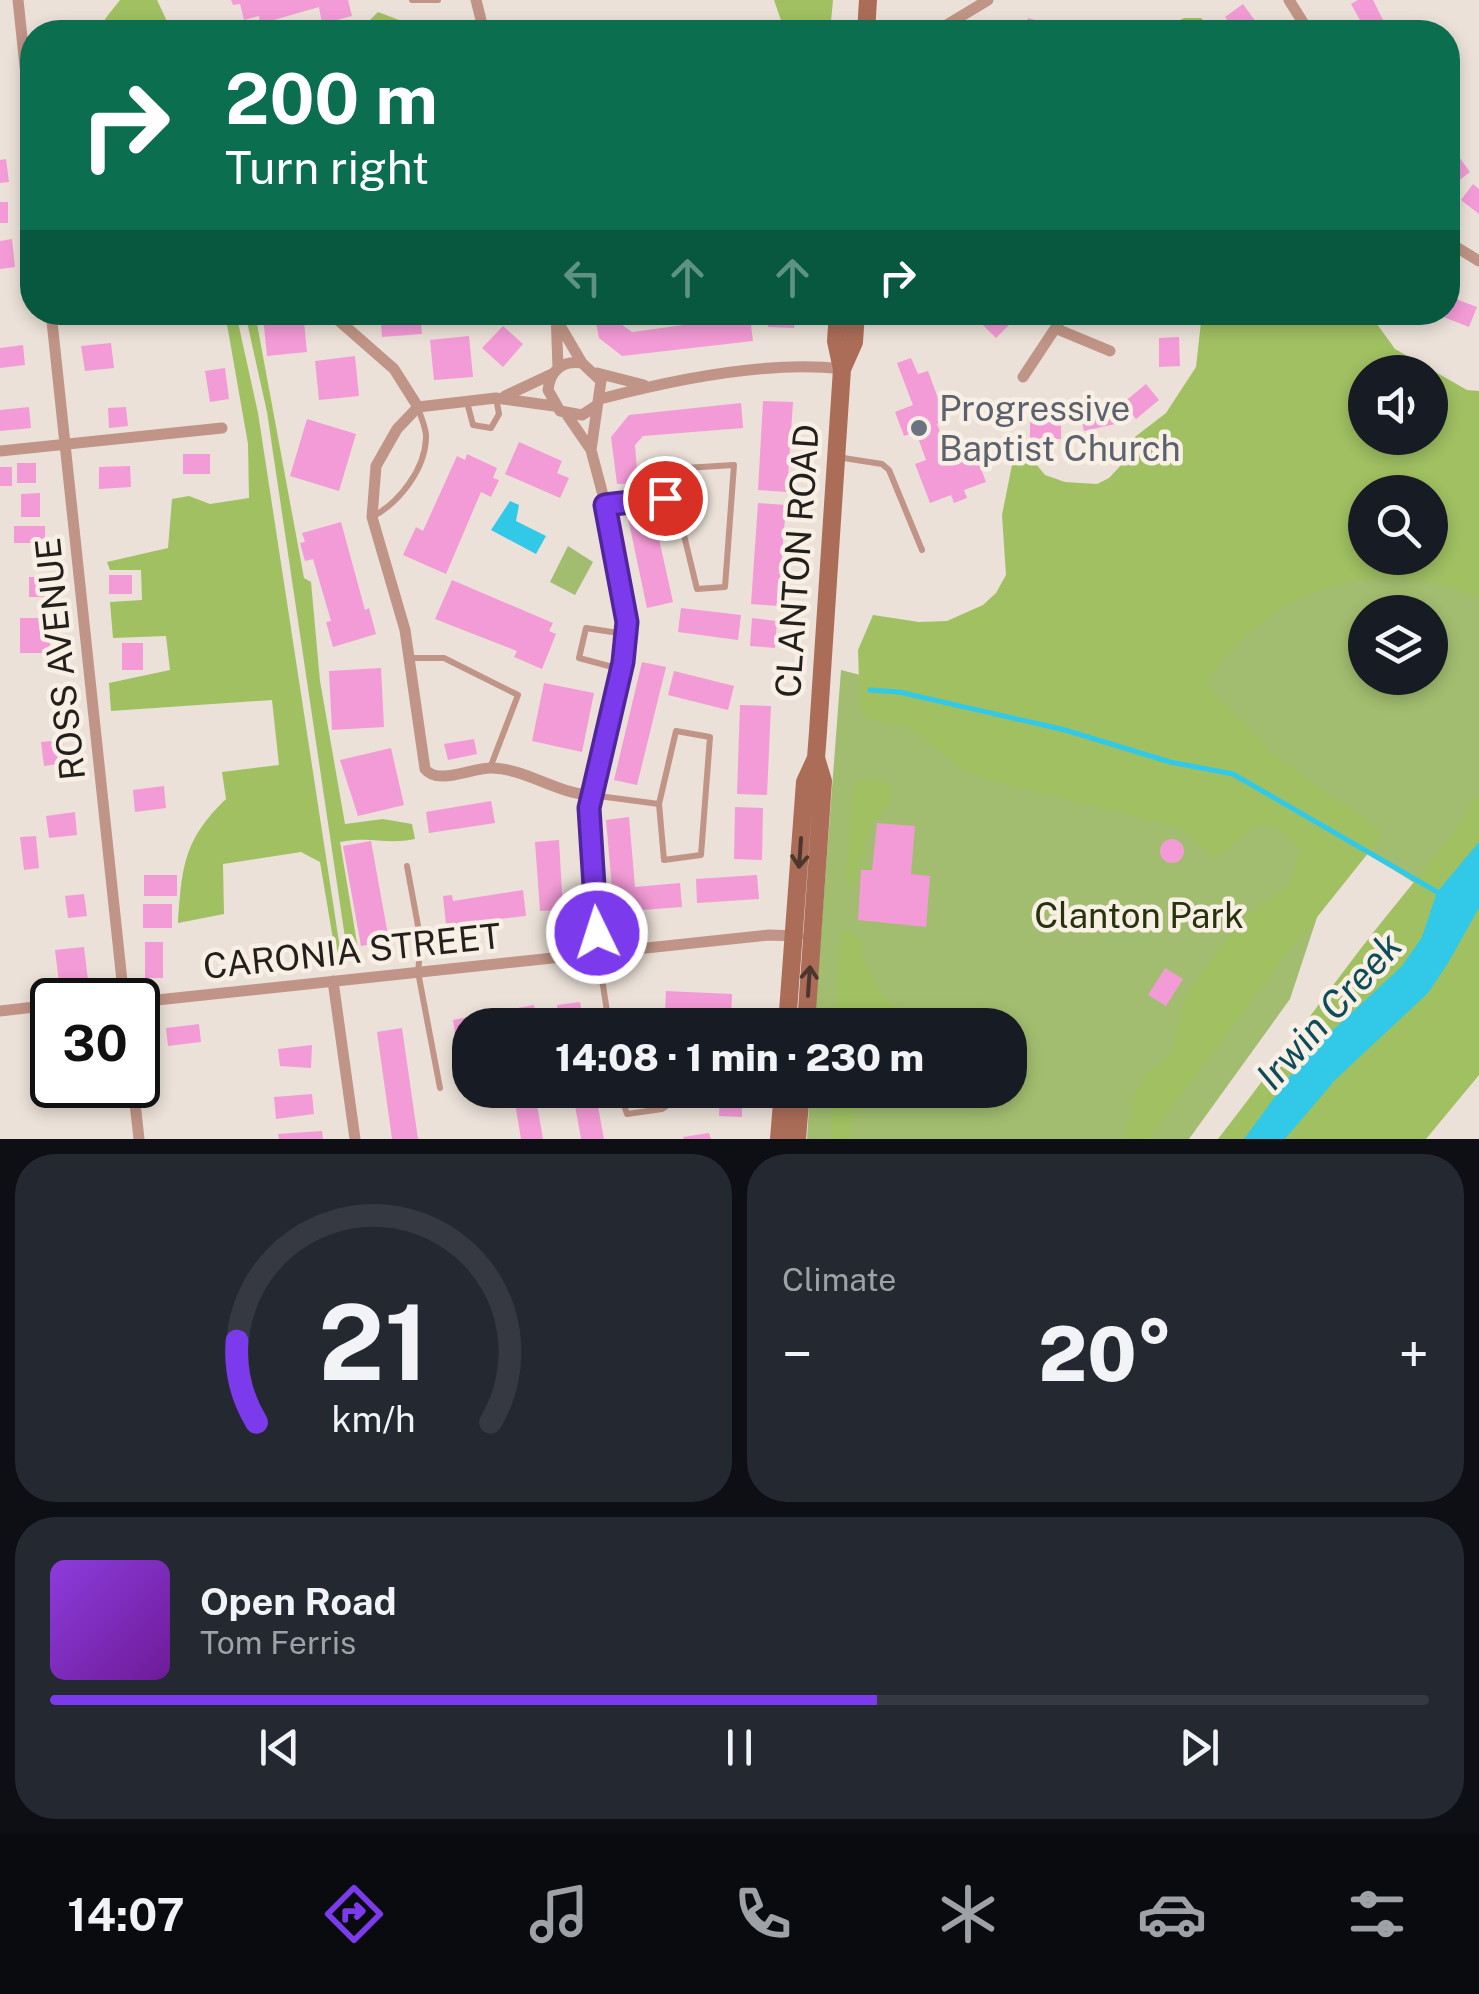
<!DOCTYPE html>
<html lang="en">
<head>
<meta charset="utf-8">
<style>
  body { margin:0; font-family:"Public Sans",sans-serif; background:#242831; color:#f1f3f6; height:100vh; display:flex; flex-direction:column; font-size:38px; white-space:nowrap }
  * { box-sizing:border-box; margin:0 }
  p { font-size:32px; color:#9ea1a6 }
  .icon { flex:none; width:55px; height:55px; fill:none; stroke:currentColor; stroke-width:2; stroke-linecap:round; stroke-linejoin:round }
  .map { position:relative; height:1139px; overflow:hidden }
  .panel { display:flex; flex-direction:column; gap:15px; padding:15px; background:#0d0f14; flex:1 }
  .panel>* { flex:none }
  .guide { position:absolute; left:20px; top:20px; width:1440px; height:305px; border-radius:40px; box-shadow:0 5px 15px #0003; background:#0b6e4f; color:#fff; overflow:hidden }
  .fabs { position:absolute; left:1348px; top:355px; display:grid; gap:20px }
  .fabs a { display:grid; place-items:center; width:100px; height:100px; border-radius:50%; background:#171b24; box-shadow:0 5px 15px #0003; font-size:50px }
  .speed { position:absolute; left:30px; top:978px; display:flex; gap:20px; font-size:50px; font-weight:700; text-align:center }
  .speed>* { display:grid; place-content:center; width:130px; height:130px; border-radius:50%; background:#171b24; box-shadow:0 5px 15px #0003; line-height:1 }
  .speed .limit { border:5px solid #111; border-radius:15px; background:#fff; color:#111 }
  .pin { position:absolute; display:grid; place-items:center; width:85px; height:85px; color:#fff; margin:-42px; border:5px solid #fff; border-radius:50%; box-shadow:0 2px 10px #0007 }
  .me { position:absolute; width:110px; margin:-55px; rotate:356deg; stroke-linejoin:round; filter:drop-shadow(0 0 8px #0008) }
  .turn { display:flex; align-items:center; gap:35px; height:210px; padding:0 40px; font-size:45px }
  .turn .icon { width:130px; height:130px; stroke-width:2.5 }
  .turn b { display:block; font-size:70px; line-height:85px }
  .lanes { display:flex; align-items:center; height:95px; padding:0 40px; background:#0003; justify-content:center; gap:50px; direction:ltr }
  .lanes .off { opacity:.35 }
  .big { font-size:75px; font-weight:800; line-height:1.1 }
  .panel .tile { flex:1; display:flex; flex-direction:column; justify-content:center; gap:15px; min-width:0; padding:0 35px; border-radius:40px; background:#242831 }
  .panel .dial { align-items:center; gap:0 }
  .dial svg { height:260px; overflow:visible; fill:none; stroke:#363941; stroke-width:7; stroke-linecap:round; text-anchor:middle }
  .dial text { fill:#f1f3f6; stroke:none }
  .song { display:flex; align-items:center; gap:30px }
  .cover { width:120px; height:120px; border-radius:15px; background:linear-gradient(135deg,hsl(270 70% 55%),hsl(280 70% 35%)) }
  .played { height:10px; border-radius:5px; background:linear-gradient(90deg,#7c3aed 60%,#363941 60%) }
  .keys { display:flex; justify-content:space-around; direction:ltr }
  .heat { display:flex; justify-content:space-between; align-items:center; font-size:55px; direction:ltr }
  .panel .tiles { flex:1; display:grid; gap:15px; grid-template-columns:1fr 1fr }
  .tile:last-child { grid-column:span 2 }
  .trip { position:absolute; left:452px; top:1008px; width:575px; height:100px; border-radius:40px; background:#171b24; box-shadow:0 5px 15px #0003; font-weight:800; line-height:100px; text-align:center }
  .menu { display:flex; height:160px; justify-content:space-around; align-items:center; background:#090b0e; color:#9ea1a6 }
  .menu .icon { width:70px; height:70px }
  .menu .selected { color:#7c3aed }
  .menu b { font-size:45px; color:#f1f3f6 }
  .map>svg:first-child { display:block }
  .green { fill:#a2bd6f; fill-rule:evenodd }
  .forest { fill:#a0c062; fill-rule:evenodd }
  .water { fill:#32c9e8 }
  .lines { fill:none; stroke-linecap:round; stroke-linejoin:round }
  .stream { stroke:#32c9e8; stroke-width:5 }
  .building { fill:#f39bd6 }
  .lane { stroke:#c09486; stroke-width:6 }
  .street { stroke:#c09486; stroke-width:11 }
  .secondary { stroke:#ab6d58; stroke-width:18 }
  .oneway { stroke:#4c362e }
  .route-casing { stroke:#51269a; stroke-width:25 }
  .route { stroke:#7c3aed; stroke-width:18 }
  .worship-dot { fill:#6b7280; stroke:#f8efe5; stroke-width:4 }
  .labels { text-anchor:middle; dominant-baseline:central; stroke-width:9; stroke-linejoin:round; paint-order:stroke }
  .worship-label { font-size:35px; fill:#5b616d; stroke:#f8efe5; text-anchor:start }
  .street-label { font-size:35px; fill:#231f1c; stroke:#f8efe5 }
  .park-label { font-size:35px; fill:#27330b; stroke:#f8efe5 }
  .water-label { font-size:38px; font-style:italic; fill:#0d4c59; stroke:#f8efe5 }
</style>
</head>
<body>
<div class="map">
<svg width="1479" height="1139" viewBox="0 0 1479 1139">
  <rect width="100%" height="100%" fill="#ebe1d8"/>
  <!-- green -->
  <path class="green" d="M1479,531V879L1450,905L1376,859L1364,841L1333,869L1290,999L1189,1139H807L810,1090H1010V1025H814L841,670L1129,745L1204,633L1365,558H1430ZM1365,612H1430V678H1365Z
    M568,546L593,562L575,595L550,582Z"/>
  <!-- forest -->
  <path class="forest" d="M120,0H157L172,32H108L105,19Z
    M774,0H833L830,32H785Z
    M378,12L415,26L452,22L454,32H358Z
    M1184,18H1201L1214,32H1157Z
    M225,313H236L258,413L341,955L335,951L320,862L301,852L223,864L224,914L178,923C182,868 183,840 226,799L222,772L279,765L272,700L111,711L109,683L170,670L166,636L113,638L110,602L142,600L141,570H110L107,562L168,548L172,499L189,496L210,504L249,498L248,444Z
    M245,313H255L304,578L311,582L320,681L345,824L383,819L412,824L415,839C386,845 371,836 340,842L358,949L347,951L267,412Z
    M1202,313H1369L1395,349L1467,390L1479,391V598C1401,562 1313,576 1249,633C1233,647 1215,666 1207,687L1275,756L1377,827L1381,837L1266,981L1149,1139H1125L1134,1096L1146,1074L1172,1052L1184,998L1245,915L1290,884L1300,850L1282,830L1261,823L1214,858L1180,828L987,780L955,765L912,728L865,718L860,710L858,650L873,615L919,622L947,621L983,605L996,593L1006,575L1002,515L1014,455L1025,451L1045,475L1065,482L1097,484L1109,478L1124,462L1131,440L1166,413L1196,367ZM1365,372H1430V438H1365ZM1365,492H1430V558H1365Z
    M875,776L892,788L889,805L872,822L854,885L846,887L852,795L855,782Z
    M1479,794V1075L1426,1139H1218C1272,1070 1322,998 1376,929C1412,884 1448,842 1479,794Z
    M847,930L861,938C863,967 878,997 904,1012L900,1025H854L836,1010L841,931Z
    M833,1090H858L851,1139H831Z"/>
  <!-- water -->
  <path class="water" d="M510,501L519,505L516,521L546,536L536,554L491,530Z
    M1479,842V908L1448,963L1428,993L1335,1080L1285,1139H1244L1304,1057L1402,966L1422,937L1437,892Z"/>
  <g class="lines">
    <!-- stream -->
    <path class="stream" d="M870,690L899,692L1065,730L1170,762L1233,774L1439,893"/>
  </g>
  <!-- building -->
  <path class="building" d="M231,0H348L352,16L322,24L319,7L260,24L259,16L244,20L240,4L233,5Z
    M1358,0H1373L1383,20L1365,29L1351,4Z
    M1243,4L1261,29L1256,32H1236L1225,17Z
    M1028,18L1049,24L1046,32H1023Z
    M1451,146L1470,172L1453,185L1448,178Z
    M6,159L9,182L0,183V160Z
    M1473,184L1479,189V214L1461,200Z
    M0,202H8V223H0Z
    M12,239L15,267L0,269V241Z
    M1448,296L1477,307L1469,327L1441,316L1448,312Z
    M303,312L307,352L267,356L263,317Z
    M380,312H420L422,334L382,337Z
    M594,312H619L621,324L632,332L750,316L753,341L622,356L599,338Z
    M769,312H796L794,328L768,327Z
    M993,312H1012L1017,317L996,338L982,324Z
    M503,326L523,344L503,367L482,348Z
    M469,336L473,377L434,380L430,340Z
    M1179,337L1180,366L1159,367V338Z
    M111,343L114,368L85,371L81,346Z
    M23,345L25,365L0,368V348Z
    M355,356L359,396L319,400L315,361Z
    M911,358L918,374L928,371L946,420L937,424L947,451L971,442L986,482L964,490L967,498L954,503L951,495L930,503L915,464L926,460L916,432L904,436L895,412L913,405L897,363Z
    M225,368L229,399L210,402L205,371Z
    M1146,384L1159,400L1136,419L1123,403Z
    M763,401L793,402L787,492L758,490Z
    M741,403L743,428L643,436L635,445L638,483L617,484L611,437L629,415Z
    M1111,405L1115,424L1084,431L1080,412Z
    M29,407L31,428L0,431V410Z
    M126,407L128,426L109,428L108,408Z
    M1030,416H1061V439H1030Z
    M307,419L356,434L339,491L290,476Z
    M519,442L562,461L557,473L569,478L560,498L505,474Z
    M183,454H210V474H183Z
    M467,454L497,468L493,478L499,480L491,497L481,492L446,574L403,555L416,527L423,531L457,456L465,460Z
    M17,463H36V483H17Z
    M130,466L131,487L99,489V467Z
    M0,467H12V486H0Z
    M40,493V517H21V494Z
    M758,503L786,505L778,606L751,604Z
    M653,512L673,602L647,608L628,518Z
    M341,522L365,610L369,608L376,634L333,647L326,622L331,621L313,559L305,561L300,543L305,542L302,533Z
    M14,526H45V543H14Z
    M109,575H132V594H109Z
    M29,577H46V597H29Z
    M452,580L553,623L549,631L556,634L542,669L514,657L517,651L435,619Z
    M681,608L741,615L738,640L678,632Z
    M20,618H50V653H20Z
    M752,618L777,621L775,648L750,646Z
    M122,643H143V670H122Z
    M642,662L666,667L637,785L614,780Z
    M381,668L384,727L332,730L329,671Z
    M674,671L734,686L728,710L668,695Z
    M544,683L594,693L582,752L532,741Z
    M740,705L771,706L767,795L737,794Z
    M474,739L477,754L448,760L444,744Z
    M63,740L66,763L44,766L41,742Z
    M391,748L404,805L358,816L340,760Z
    M164,786L166,808L135,812L133,790Z
    M491,801L495,823L429,833L426,812Z
    M735,807L763,808L762,860L734,859Z
    M75,812L77,835L49,838L46,816Z
    M629,817L635,887L680,883L682,907L628,911L626,899L613,900L606,820Z
    M877,823L915,826L911,874L930,876L926,927L858,920L861,870H872Z
    M36,836L39,868L24,870L20,837Z
    M1160 851a12 12 0 1 1 24 0a12 12 0 1 1-24 0Z
    M559,840L563,910L540,911L535,842Z
    M371,841L389,941L361,946L343,846Z
    M144,875H177V896H144Z
    M757,875L759,899L697,903L696,879Z
    M523,890L526,916L446,925L443,896L452,895L453,901Z
    M84,894L87,916L68,918L65,896Z
    M143,904H172V928H143Z
    M145,942H163V978H145Z
    M84,947L88,980L59,983L55,950Z
    M1165,968L1183,979L1166,1006L1148,995Z
    M666,991L732,994L731,1017L665,1013Z
    M580,1002L584,1025H560L557,1005Z
    M534,1005L538,1025H470V1037L456,1040L453,1020Z
    M199,1024L201,1042L168,1046L166,1028Z
    M402,1028L418,1139H392L377,1032Z
    M312,1045L311,1068L280,1066L278,1049Z
    M470,1067V1089L465,1090L462,1068Z
    M720,1090H742V1117L719,1116Z
    M535,1093L543,1139H521L514,1097Z
    M312,1094L314,1114L276,1119L274,1097Z
    M596,1096L604,1139H581L574,1100Z
    M322,1131L323,1139H279L278,1134Z
    M709,1133L711,1139H684L683,1137Z"/>
  <g class="lines">
    <!-- lane -->
    <path class="lane" d="M412,0H438
      M467,402L473,425L491,428L499,414L496,398
      M837,457L882,464L889,470L922,550
      M734,465L725,587L697,589L668,469Z
      M606,505L673,497
      M374,516C399,502 425,470 426,438C427,429 420,416 418,407
      M410,658H444L518,695L490,768
      M620,669L579,658L586,628L625,634
      M676,731L710,737L701,855L664,860L659,804Z
      M591,795L659,804
      M407,866L421,942L418,972L440,1088
      M598,952L609,1025
      M619,1090L627,1114L662,1109L674,1101L675,1090"/>
    <!-- street -->
    <path class="street" d="M18,0L32,132
      M476,0L484,32
      M1289,0L1309,32
      M935,32L988,0
      M1448,242L1479,261
      M51,312L124,1000
      M329,312L394,369L418,407
      M556,312L558,368
      M558,322L582,363
      M1057,329L1110,351
      M597,373L644,385
      M1023,377L1066,312
      M505,396L552,374
      M600,399C672,380 767,360 842,369
      M554,406L496,398L418,407L397,429L376,466L372,517L405,630L425,769C438,786 473,767 492,768C527,769 555,793 591,795
      M596,406L582,415L560,411L548,390C550,371 562,360 582,363L601,381L591,450L616,544L627,622L621,670L589,808L598,952
      M567,415L591,450
      M0,451L222,428
      M333,981L355,1139
      M92,1000H119
      M138,1002L769,935L798,936
      M0,1011L52,1005
      M133,1085L139,1139"/>
    <!-- secondary -->
    <path class="secondary" d="M866,32L868,0
      M842,369L854,342L856,312
      M787,1025L805,782L816,758L818,732L842,369L836,341L838,312
      M806,1025L823,781L816,758
      M779,1139L783,1090
      M797,1139L801,1090"/>
  </g>
  <!-- one-way arrows -->
  <defs><path id="oneway-shaft" d="M-6 0H5M1.5-3L5.5 0L1.5 3" fill="none" stroke-width="1.6" stroke-linecap="round" stroke-linejoin="round" transform="scale(2.5)"/></defs>
  <g class="oneway">
    <use href="#oneway-shaft" transform="translate(800 853) rotate(94)"/>
    <use href="#oneway-shaft" transform="translate(809 981) rotate(-86)"/>
  </g>
  <g class="lines">
    <defs>
      <path id="route" d="M597,933L589,808L623,662L627,622L605,505L665,498"/>
    </defs>
    <!-- route casing -->
    <use href="#route" class="route-casing"/>
    <!-- route -->
    <use href="#route" class="route"/>
  </g>
  <!-- markers -->
  <circle class="worship-dot" cx="919" cy="428" r="10"/>
  <g class="labels">
    <!-- worship labels -->
    <g class="worship-label">
      <text x="939" y="408">Progressive<tspan x="939" dy="40">Baptist Church</tspan></text>
    </g>
    <!-- street labels -->
    <g class="street-label">
      <text transform="translate(797 561) rotate(-86)">CLANTON ROAD</text>
      <text transform="translate(60 659) rotate(-96)">ROSS AVENUE</text>
      <text transform="translate(352 951) rotate(-6)">CARONIA STREET</text>
    </g>
    <!-- park labels -->
    <g class="park-label">
      <text x="1139" y="915">Clanton Park</text>
    </g>
    <!-- water labels -->
    <g class="water-label">
      <text transform="translate(1329 1011) rotate(-48)">Irwin Creek</text>
    </g>
  </g>
</svg>
<div class="fabs">
<a><svg class="icon" aria-label="sound" viewBox="0 0 24 24"><path d="M4 9h4l5-4v14l-5-4H4zM17 9q2 3 0 6"/></svg></a>
<a><svg class="icon" aria-label="search" viewBox="0 0 24 24"><circle cx="10" cy="10" r="6"/><path d="M15 15l6 6"/></svg></a>
<a><svg class="icon" aria-label="layers" viewBox="0 0 24 24"><path d="M12 4l9 5-9 5-9-5zM3 14l9 5 9-5"/></svg></a>
</div>
<div class="speed"><div class="limit">30</div></div>
<div class="pin" style="left:665px;top:498px;background:#d93025"><svg class="icon" aria-label="arrive" viewBox="0 0 24 24"><path d="M6 21V4h12l-3 4 3 4H6"/></svg></div>
<svg class="me" style="left:597px;top:933px" viewBox="-20 -20 40 40"><circle r="17" fill="#7c3aed" stroke="#fff" stroke-width="3"/><path d="M0-11L8 9 0 5-8 9z" fill="#fff"/></svg>
<div class="trip">14:08 · 1 min · 230 m</div>
<div class="guide">
<div class="turn"><svg class="icon" aria-label="right" viewBox="0 0 24 24"><path d="M7 20v-9h11M14 6l5 5-5 5"/></svg><div><b>200 m</b>Turn right</div></div>
<div class="lanes"><svg class="icon off" aria-label="left" viewBox="0 0 24 24"><path d="M17 20v-9H6M10 6l-5 5 5 5"/></svg><svg class="icon off" aria-label="ahead" viewBox="0 0 24 24"><path d="M12 20V5M6 11l6-6 6 6"/></svg><svg class="icon off" aria-label="ahead" viewBox="0 0 24 24"><path d="M12 20V5M6 11l6-6 6 6"/></svg><svg class="icon" aria-label="right" viewBox="0 0 24 24"><path d="M7 20v-9h11M14 6l5 5-5 5"/></svg></div>
</div>
</div>
<section class="panel">
<div class="tiles">
<div class="tile dial"><svg viewBox="0 0 100 80">
<path d="M14 69A42 42 0 1 1 86 69"/>
<path d="M14 69A42 42 0 0 1 8 44" stroke="#7c3aed"/>
<text x="50" y="56" font-size="32" font-weight="700">21</text>
<text x="50" y="72" font-size="11">km/h</text>
</svg></div>
<div class="tile"><p>Climate</p>
<div class="heat"><a>−</a><b class="big">20°</b><a>+</a></div>
</div>
<div class="tile">
<div class="song"><i class="cover"></i><div><b>Open Road</b><p>Tom Ferris</p></div></div>
<div class="played"></div>
<div class="keys"><svg class="icon" aria-label="previous" viewBox="0 0 24 24"><path d="M18 5L8 12l10 7zM5 5v14"/></svg><svg class="icon" aria-label="pause" viewBox="0 0 24 24"><path d="M8 5v14M16 5v14"/></svg><svg class="icon" aria-label="next" viewBox="0 0 24 24"><path d="M6 5l10 7-10 7zM19 5v14"/></svg></div>
</div>
</div>
</section>
<nav class="menu">
<b>14:07</b>
<svg class="icon selected" aria-label="directions" viewBox="0 0 24 24"><path d="M12 3l9 9-9 9-9-9zM9 14v-3h6M13 9l2 2-2 2"/></svg>
<svg class="icon" aria-label="music" viewBox="0 0 24 24"><path d="M9 18V5l10-2v13"/><circle cx="6" cy="18" r="3"/><circle cx="16" cy="16" r="3"/></svg>
<svg class="icon" aria-label="phone" viewBox="0 0 24 24"><path d="M5 4h4l2 5-3 2q2 4 5 5l2-3 5 2v4C11 20 4 13 5 4z"/></svg>
<svg class="icon" aria-label="climate" viewBox="0 0 24 24"><path d="M12 3v18M4 7l16 10M4 17L20 7"/></svg>
<svg class="icon" aria-label="car" viewBox="0 0 24 24"><path d="M5 17H2v-5l4-1 3-4h7l3 4 3 1v5h-3M9 17h6M6 11h13"/><circle cx="7" cy="17" r="2"/><circle cx="17" cy="17" r="2"/></svg>
<svg class="icon" aria-label="filters" viewBox="0 0 24 24"><path d="M4 7h16M4 17h16"/><circle cx="9" cy="7" r="2"/><circle cx="15" cy="17" r="2"/></svg>
</nav>
</body>
</html>
